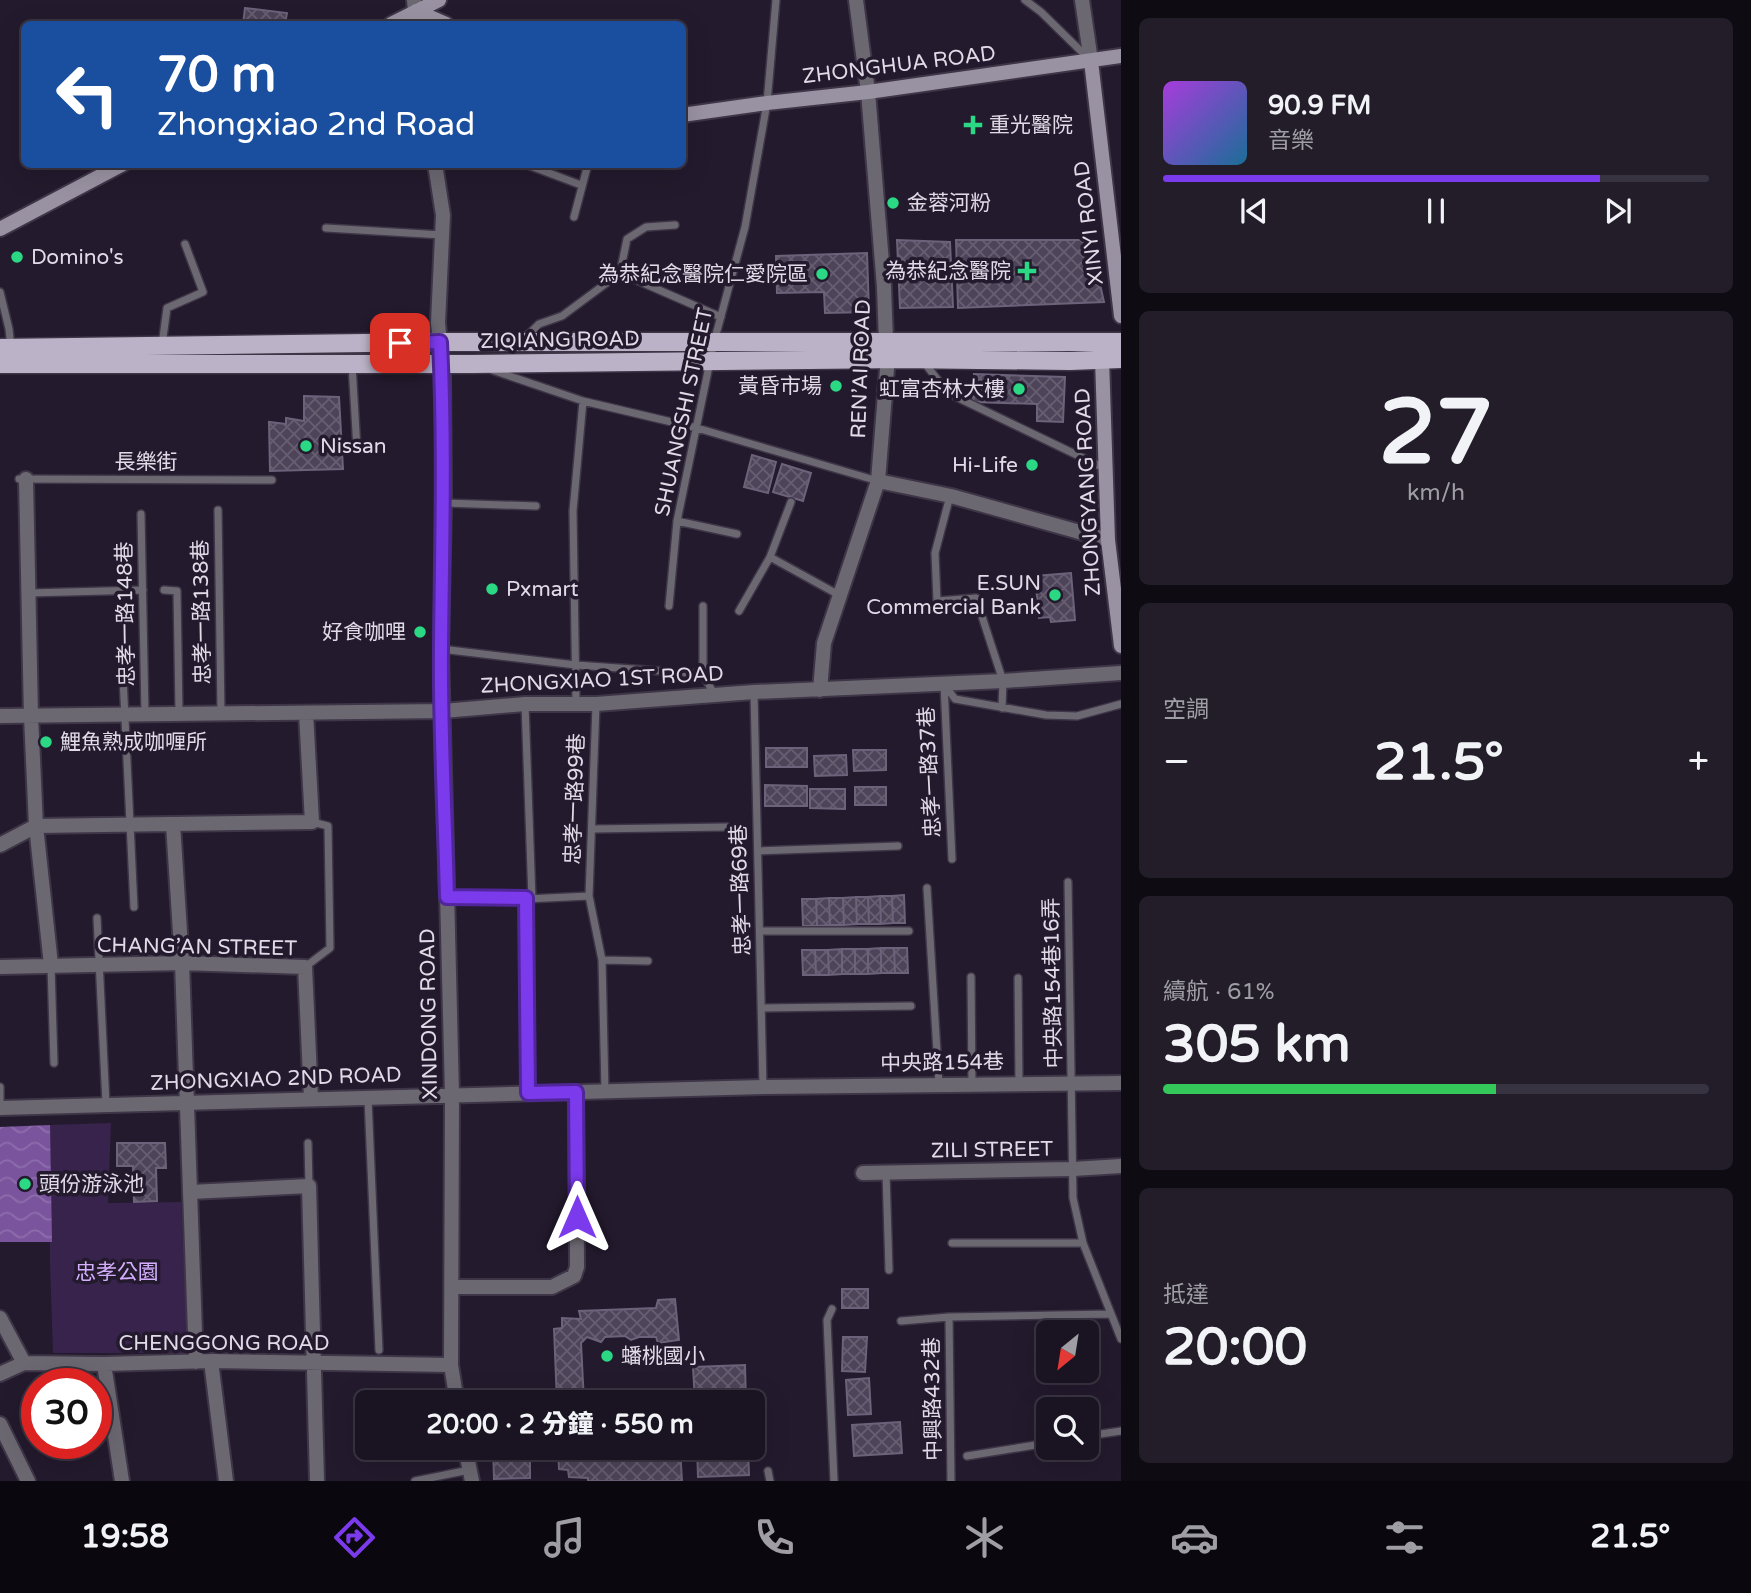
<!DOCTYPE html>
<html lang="zh-TW">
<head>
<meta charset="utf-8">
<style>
  body { margin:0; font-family:"Varela Round","Noto Sans TC",sans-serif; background:#231d2a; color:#f1f3f6; height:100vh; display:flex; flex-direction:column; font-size:26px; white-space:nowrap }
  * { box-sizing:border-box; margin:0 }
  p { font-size:23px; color:#9f9ea5 }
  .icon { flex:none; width:38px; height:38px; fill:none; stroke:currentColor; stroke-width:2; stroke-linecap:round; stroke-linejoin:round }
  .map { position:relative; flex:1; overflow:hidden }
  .details { display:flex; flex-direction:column; gap:18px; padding:18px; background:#0e0b13; width:630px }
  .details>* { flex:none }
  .banner { position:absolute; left:21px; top:21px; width:665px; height:147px; border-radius:10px; box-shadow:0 7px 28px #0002,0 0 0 2px #383340; background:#1a4fa0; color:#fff; overflow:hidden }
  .needle { width:46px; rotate:210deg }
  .fabs { position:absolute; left:1036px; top:1320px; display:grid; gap:14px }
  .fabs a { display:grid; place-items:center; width:63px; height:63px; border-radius:10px; background:#1a1422; box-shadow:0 7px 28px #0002,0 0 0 2px #383340; font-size:35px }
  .speed { position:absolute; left:21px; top:1368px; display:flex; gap:14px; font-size:35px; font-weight:700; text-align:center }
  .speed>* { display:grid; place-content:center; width:91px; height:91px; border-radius:50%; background:#1a1422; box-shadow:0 7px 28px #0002,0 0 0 2px #383340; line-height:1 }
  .speed .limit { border:10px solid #d22; background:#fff; color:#111 }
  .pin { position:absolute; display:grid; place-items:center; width:60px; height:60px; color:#fff; margin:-30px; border-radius:14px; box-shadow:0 4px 10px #0006 }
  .me { position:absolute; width:77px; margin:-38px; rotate:0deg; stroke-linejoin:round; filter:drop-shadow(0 0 5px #0008) }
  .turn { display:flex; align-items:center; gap:24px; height:147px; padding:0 21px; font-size:32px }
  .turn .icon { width:91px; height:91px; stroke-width:2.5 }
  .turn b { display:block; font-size:49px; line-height:60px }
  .big { font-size:52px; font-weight:800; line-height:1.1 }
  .details .card { flex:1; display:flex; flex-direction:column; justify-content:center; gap:10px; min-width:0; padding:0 24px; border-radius:10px; background:#231d2a }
  .details .dial { align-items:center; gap:0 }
  .dial b { font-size:91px; line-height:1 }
  .song { display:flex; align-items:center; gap:21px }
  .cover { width:84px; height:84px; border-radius:10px; background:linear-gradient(135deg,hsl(280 70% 55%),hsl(200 70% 35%)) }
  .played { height:7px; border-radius:4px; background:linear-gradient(90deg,#7c3aed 80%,#383340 80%) }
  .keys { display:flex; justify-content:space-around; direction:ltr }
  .heat { display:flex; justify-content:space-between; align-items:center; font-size:38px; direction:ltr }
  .charge { height:10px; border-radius:5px; background:linear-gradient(90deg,#34c759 61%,#383340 0) }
  .trip { position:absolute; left:355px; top:1390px; width:410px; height:70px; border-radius:10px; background:#1a1422; box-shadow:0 7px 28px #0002,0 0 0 2px #383340; font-weight:800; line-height:70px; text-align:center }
  .dock { display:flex; height:112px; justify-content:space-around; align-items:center; background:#0a080e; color:#9f9ea5 }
  .dock .icon { width:49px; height:49px }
  .dock .current { color:#7c3aed }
  .dock b { font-size:32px; color:#f1f3f6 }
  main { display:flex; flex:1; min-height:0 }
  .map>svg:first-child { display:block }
  .park { fill:#38234d }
  .water { fill:url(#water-waves) }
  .building { fill:url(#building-cross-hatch); stroke:#6c6279; stroke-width:2 }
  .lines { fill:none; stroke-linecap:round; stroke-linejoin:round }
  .lane-casing { stroke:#3e3547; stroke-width:10 }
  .street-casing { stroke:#3e3547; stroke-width:18 }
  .secondary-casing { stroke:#3e3547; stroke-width:18 }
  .primary-casing { stroke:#3e3547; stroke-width:21 }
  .lane { stroke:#6c6872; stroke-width:7 }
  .street { stroke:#6c6872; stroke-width:14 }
  .secondary { stroke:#9992a2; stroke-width:14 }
  .primary { stroke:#bcb2c7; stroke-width:18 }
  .route-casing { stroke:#51269a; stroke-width:18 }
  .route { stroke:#7c3aed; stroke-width:12 }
  .poi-dot { fill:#2bd884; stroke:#231a2d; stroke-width:2.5 }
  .labels { text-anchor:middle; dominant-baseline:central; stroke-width:7; stroke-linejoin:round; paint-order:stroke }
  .street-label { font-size:21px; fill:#e1dbe8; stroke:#231a2d }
  .poi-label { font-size:21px; fill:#e1dbe8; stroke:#231a2d; text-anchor:start }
  .park-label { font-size:21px; fill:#d4aefe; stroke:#231a2d }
</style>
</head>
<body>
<main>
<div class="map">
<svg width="1121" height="1481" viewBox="0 0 1121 1481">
  <defs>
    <pattern id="water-waves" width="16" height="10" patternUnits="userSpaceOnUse" patternTransform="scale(1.75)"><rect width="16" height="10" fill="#7a559e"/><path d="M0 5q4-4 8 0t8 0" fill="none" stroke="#8d6dac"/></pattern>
    <pattern id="building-cross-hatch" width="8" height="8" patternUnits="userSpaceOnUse" patternTransform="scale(1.75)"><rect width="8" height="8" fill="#4e4459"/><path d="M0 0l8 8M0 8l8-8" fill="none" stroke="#675e71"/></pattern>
  </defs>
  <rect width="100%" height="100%" fill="#231a2d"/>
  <!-- park -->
  <path class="park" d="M111,1123L108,1203L181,1202L188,1353H53L50,1263V1125Z"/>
  <!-- water -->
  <path class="water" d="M50,1125L52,1242H0V1127Z"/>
  <!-- building -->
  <path class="building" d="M245,8L287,13L285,24H243Z
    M897,240L950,242L953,307L900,308Z
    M956,240H1090L1104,302L958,308Z
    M867,253L869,312L825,313L824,292L777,293L776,256Z
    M974,374L1065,377L1063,422L1037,421V404L973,402Z
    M304,396L339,397L343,469L270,471L269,422L286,424V418L304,421Z
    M752,455L776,462L768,493L744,487Z
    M782,464L811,473L803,501L773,492Z
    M1071,573L1075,620L1051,622L1050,617L1039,618L1035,576Z
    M766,748H807V767H766Z
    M853,750H886V770L854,771Z
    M846,755L847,775L815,776L814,756Z
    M765,785L807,786V806H765Z
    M855,787H886V805H855Z
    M810,789H845V809L810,808Z
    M904,895L905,923H893L892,896Z
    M880,896H892L893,923L881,924Z
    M880,896L881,924H869L868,897Z
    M856,897L857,924L844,925L843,898Z
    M856,897H868L869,924H857Z
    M829,898L830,925L817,926L816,899Z
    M829,898H843L844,925H830Z
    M802,899H816L817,926H803Z
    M881,948H894L895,973H881Z
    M881,948V973L868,974V949Z
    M894,948H907L908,973H895Z
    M842,949H855V974H842Z
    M842,949V974L829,975L828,950Z
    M855,949H868V974H855Z
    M802,950H815L816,975H803Z
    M815,950H828L829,975H816Z
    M117,1143H165L166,1168H156L157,1201L134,1202L133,1166H117Z
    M842,1289H868V1308H842Z
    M675,1299L679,1340L658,1343L656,1337H639L631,1340L625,1336L605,1337L601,1342L587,1337L581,1343L584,1402H557L554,1329L562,1328V1318L581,1319L579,1311L656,1308L658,1300Z
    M843,1337H867L865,1372L842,1371Z
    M745,1365L746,1402H695L693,1367Z
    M869,1378L871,1414L848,1415L846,1380Z
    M900,1422L902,1453L854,1456L852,1425Z
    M493,1447H530V1478L494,1479Z
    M558,1447H588L590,1450L680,1447L682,1481H588V1478L569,1477L568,1470L559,1469Z
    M697,1447H748L749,1475L698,1477Z"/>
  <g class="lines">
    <defs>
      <path id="lane" d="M1025,0L1041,12L1088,58
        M525,164L581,185
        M574,217L588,164
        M326,228L442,235
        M620,273L627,239L646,227L675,225
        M0,292L9,329L11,348
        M525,338L539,324L562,316L620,273L721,317
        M162,345L167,308L203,292L185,244
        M923,361L948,393L1106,469
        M352,365L357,449
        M492,370L583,401L697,428L878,481
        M19,479L272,480
        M950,496L935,553L937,601L976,598L1003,681L1002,708
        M444,503L536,506
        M218,510L221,713
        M141,514L145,714
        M677,521L737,534
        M770,557L839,595
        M164,590L177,591L179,713
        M29,593L143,590
        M669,606L677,521L714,342L745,227L767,103L776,0
        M703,606V674
        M739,611L770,557L791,502
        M441,649L576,665L703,674L714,694
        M122,656L134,907
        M944,684L955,699L1046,715L1077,716L1121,704
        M944,684L952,859
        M754,693L763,1087
        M576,702L573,511L583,401
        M525,704L532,899
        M596,705L589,896L602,960L605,1091
        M592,829L727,827
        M758,851L898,846
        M1068,882L1073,1198L1083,1243L1121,1339
        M927,888L939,1085
        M447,897L526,899
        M97,918L106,1104
        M761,931H909
        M602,960L648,961
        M51,966L54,1063
        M305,967L330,948L328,826L312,822
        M971,977L972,1084
        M1018,978L1019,1083
        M761,1008L911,1006
        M0,1087V1108
        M528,1093L526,899L589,896
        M368,1099L379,1350
        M308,1143L309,1186
        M886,1173L889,1270
        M952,1243H1083
        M832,1309L827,1320L834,1481
        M949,1317L951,1481
        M901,1321L949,1317L1110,1314
        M1087,1436L1121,1431
        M967,1456L1048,1443
        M768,1471L770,1481
        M415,1481L469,1470"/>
      <path id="street" d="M414,0L416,24
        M1082,0L1091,61
        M435,164L443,215L438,323L443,375L444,503L441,649L452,1095L451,1365L457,1402
        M26,479L31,716L36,826L51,965
        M878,481L951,496L1108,540
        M820,690L824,643L878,481L887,369L884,287L868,92L856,0
        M0,716L443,711L525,704H596L754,692L1003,681L1121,673
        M173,824L182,963L196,1362
        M0,845L36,826L312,822L306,713
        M0,967L182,963L305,967L311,1099
        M0,1108L763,1087L1121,1083
        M863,1173L1073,1169L1121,1166
        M191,1192L309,1186L317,1481
        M452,1287H552L574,1276L577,1267L576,1092
        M0,1318L24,1363
        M211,1361L226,1481
        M104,1364L122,1481
        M0,1374L24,1363L104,1364L211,1361L451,1365
        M0,1424L28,1481
        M465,1447L472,1481"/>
      <path id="secondary" d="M416,11L446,24
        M391,24L439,0
        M1091,61L1121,316
        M682,115L767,103L868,92L1121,56
        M0,229L123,164
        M1109,354L1102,359L1108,540L1121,646"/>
      <path id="primary" d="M0,348L440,342H1121
        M0,364H473L901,359L1070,361L1121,359"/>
    </defs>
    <!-- lane casing -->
    <use href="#lane" class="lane-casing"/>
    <!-- street casing -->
    <use href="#street" class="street-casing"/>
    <!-- secondary casing -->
    <use href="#secondary" class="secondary-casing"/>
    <!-- primary casing -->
    <use href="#primary" class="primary-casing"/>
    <!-- lane -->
    <use href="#lane" class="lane"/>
    <!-- street -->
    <use href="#street" class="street"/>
    <!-- secondary -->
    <use href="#secondary" class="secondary"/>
    <!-- primary -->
    <use href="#primary" class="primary"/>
  </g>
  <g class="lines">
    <defs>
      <path id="route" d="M400,343L440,342C445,444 442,545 441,646C440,730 445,814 447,897L526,898L528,1093L576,1092L577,1217"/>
    </defs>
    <!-- route casing -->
    <use href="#route" class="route-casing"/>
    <!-- route -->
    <use href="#route" class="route"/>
  </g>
  <!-- markers -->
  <g class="poi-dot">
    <path d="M969.5 114.5h7v7h7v7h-7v7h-7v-7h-7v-7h7z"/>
    <circle cx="893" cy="203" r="7"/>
    <circle cx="17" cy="257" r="7"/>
    <path d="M1023.5 260.5h7v7h7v7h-7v7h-7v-7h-7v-7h7z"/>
    <circle cx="822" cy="274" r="7"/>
    <circle cx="836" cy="386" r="7"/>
    <circle cx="1019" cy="389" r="7"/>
    <circle cx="306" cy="446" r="7"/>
    <circle cx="1032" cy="465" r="7"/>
    <circle cx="492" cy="589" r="7"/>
    <circle cx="1055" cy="595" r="7"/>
    <circle cx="420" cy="632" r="7"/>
    <circle cx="46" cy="742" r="7"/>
    <circle cx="25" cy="1184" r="7"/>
    <circle cx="607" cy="1356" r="7"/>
  </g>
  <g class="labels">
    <!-- street labels -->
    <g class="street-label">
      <text transform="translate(899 65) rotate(-7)">ZHONGHUA ROAD</text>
      <text transform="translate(1089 223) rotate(-97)">XINYI ROAD</text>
      <text transform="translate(560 340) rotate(-1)">ZIQIANG ROAD</text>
      <text transform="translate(861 369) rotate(-88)">REN’AI ROAD</text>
      <text transform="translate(684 412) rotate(-78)">SHUANGSHI STREET</text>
      <text x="146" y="462">長樂街</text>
      <text transform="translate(1088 492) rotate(-93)">ZHONGYANG ROAD</text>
      <text transform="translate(202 612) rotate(-91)">忠孝一路138巷</text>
      <text transform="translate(126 614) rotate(-91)">忠孝一路148巷</text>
      <text transform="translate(602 680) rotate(-3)">ZHONGXIAO 1ST ROAD</text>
      <text transform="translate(930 772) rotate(-93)">忠孝一路37巷</text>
      <text transform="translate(575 799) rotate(-88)">忠孝一路99巷</text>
      <text transform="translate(741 890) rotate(-92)">忠孝一路69巷</text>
      <text transform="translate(197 947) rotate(1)">CHANG’AN STREET</text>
      <text transform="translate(1053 983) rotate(-91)">中央路154巷16弄</text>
      <text transform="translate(429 1014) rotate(-91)">XINDONG ROAD</text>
      <text transform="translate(942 1063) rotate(-1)">中央路154巷</text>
      <text transform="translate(276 1079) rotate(-2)">ZHONGXIAO 2ND ROAD</text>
      <text transform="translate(992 1150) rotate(-1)">ZILI STREET</text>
      <text x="224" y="1343">CHENGGONG ROAD</text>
      <text transform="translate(933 1399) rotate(-91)">中興路432巷</text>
    </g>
    <!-- poi labels -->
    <g class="poi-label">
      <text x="989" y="125">重光醫院</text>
      <text x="907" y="203">金蓉河粉</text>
      <text x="31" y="257">Domino's</text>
      <text x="1011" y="271" text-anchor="end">為恭紀念醫院</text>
      <text x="808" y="274" text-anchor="end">為恭紀念醫院仁愛院區</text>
      <text x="822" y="386" text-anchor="end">黃昏市場</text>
      <text x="1005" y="389" text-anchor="end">虹富杏林大樓</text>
      <text x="320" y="446">Nissan</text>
      <text x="1018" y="465" text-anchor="end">Hi-Life</text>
      <text x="1041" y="583" text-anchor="end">E.SUN<tspan x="1041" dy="24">Commercial Bank</tspan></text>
      <text x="506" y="589">Pxmart</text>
      <text x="406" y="632" text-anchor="end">好食咖哩</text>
      <text x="60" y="742">鯉魚熟成咖喱所</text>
      <text x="39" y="1184">頭份游泳池</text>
      <text x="621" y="1356">蟠桃國小</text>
    </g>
    <!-- park labels -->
    <g class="park-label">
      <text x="117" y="1272">忠孝公園</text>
    </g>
  </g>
</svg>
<div class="fabs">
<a><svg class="needle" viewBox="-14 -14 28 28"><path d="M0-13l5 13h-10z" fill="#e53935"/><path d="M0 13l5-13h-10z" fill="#9f9ea5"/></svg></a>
<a><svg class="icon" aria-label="search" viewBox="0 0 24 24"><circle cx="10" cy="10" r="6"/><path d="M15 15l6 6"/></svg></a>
</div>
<div class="speed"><div class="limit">30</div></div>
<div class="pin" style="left:400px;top:343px;background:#d93025"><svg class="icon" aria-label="arrive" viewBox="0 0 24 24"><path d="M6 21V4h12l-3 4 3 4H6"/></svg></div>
<svg class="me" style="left:577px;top:1217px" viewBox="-20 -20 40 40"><path d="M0-17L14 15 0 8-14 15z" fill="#7c3aed" stroke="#fff" stroke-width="4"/></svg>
<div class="trip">20:00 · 2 分鐘 · 550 m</div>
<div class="banner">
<div class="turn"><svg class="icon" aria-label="left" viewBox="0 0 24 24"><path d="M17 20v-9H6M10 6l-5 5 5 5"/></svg><div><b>70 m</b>Zhongxiao 2nd Road</div></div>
</div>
</div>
<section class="details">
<div class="card">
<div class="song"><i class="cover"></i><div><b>90.9 FM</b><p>音樂</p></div></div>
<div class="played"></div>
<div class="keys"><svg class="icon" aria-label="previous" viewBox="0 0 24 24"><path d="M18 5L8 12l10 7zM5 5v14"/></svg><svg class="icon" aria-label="pause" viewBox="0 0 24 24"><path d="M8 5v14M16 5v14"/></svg><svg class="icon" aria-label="next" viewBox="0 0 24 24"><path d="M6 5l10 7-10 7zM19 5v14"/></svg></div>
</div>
<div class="card dial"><b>27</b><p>km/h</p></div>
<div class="card"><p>空調</p>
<div class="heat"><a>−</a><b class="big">21.5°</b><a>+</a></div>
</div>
<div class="card"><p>續航 · 61%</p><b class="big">305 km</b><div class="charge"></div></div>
<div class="card"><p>抵達</p><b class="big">20:00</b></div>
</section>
</main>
<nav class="dock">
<b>19:58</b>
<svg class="icon current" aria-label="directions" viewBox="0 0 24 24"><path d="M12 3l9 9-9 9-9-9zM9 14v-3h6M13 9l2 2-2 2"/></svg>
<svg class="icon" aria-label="music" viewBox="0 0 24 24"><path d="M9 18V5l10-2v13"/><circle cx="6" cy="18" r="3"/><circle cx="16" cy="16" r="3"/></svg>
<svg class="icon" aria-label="phone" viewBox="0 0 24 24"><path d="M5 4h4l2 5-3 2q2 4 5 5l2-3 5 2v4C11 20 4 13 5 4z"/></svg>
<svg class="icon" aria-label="climate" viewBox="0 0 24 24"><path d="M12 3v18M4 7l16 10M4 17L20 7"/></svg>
<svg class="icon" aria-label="car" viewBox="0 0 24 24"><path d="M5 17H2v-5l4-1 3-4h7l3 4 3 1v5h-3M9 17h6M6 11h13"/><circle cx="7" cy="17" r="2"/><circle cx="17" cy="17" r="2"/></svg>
<svg class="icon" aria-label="filters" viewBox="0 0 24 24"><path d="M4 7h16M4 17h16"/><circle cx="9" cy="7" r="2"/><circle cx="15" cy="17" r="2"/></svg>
<b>21.5°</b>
</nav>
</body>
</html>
